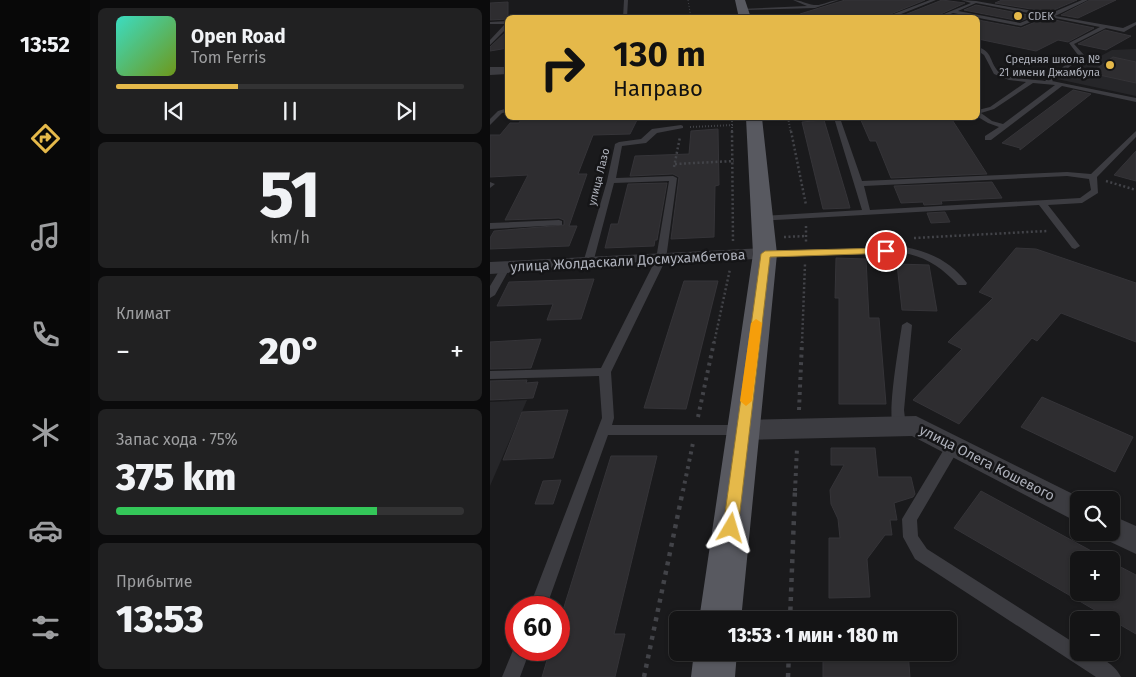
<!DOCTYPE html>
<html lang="ru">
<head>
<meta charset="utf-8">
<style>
  body { margin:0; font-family:"Fira Sans",sans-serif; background:#212122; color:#f1f3f6; height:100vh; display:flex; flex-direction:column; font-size:19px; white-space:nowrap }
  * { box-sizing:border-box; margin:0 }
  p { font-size:16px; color:#9d9ea0 }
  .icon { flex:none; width:28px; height:28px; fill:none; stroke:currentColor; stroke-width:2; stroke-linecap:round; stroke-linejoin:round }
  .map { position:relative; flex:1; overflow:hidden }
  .sheet { display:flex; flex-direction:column; gap:8px; padding:8px; background:#0b0b0c; width:400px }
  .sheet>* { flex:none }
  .guide { position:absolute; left:15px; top:15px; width:475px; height:105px; border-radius:8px; box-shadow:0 1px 4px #0004,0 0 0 1px #333334; background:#e5b94a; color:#111; overflow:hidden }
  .tools { position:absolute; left:580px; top:491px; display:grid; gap:10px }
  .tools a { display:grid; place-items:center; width:50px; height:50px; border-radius:8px; background:#141415; box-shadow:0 1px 4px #0004,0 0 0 1px #333334; font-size:25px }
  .speed { position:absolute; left:15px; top:596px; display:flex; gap:10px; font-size:25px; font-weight:700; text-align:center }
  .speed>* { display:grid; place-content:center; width:65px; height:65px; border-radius:50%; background:#141415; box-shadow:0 1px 4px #0004,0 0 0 1px #333334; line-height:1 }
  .speed .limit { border:8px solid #d22; background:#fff; color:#111 }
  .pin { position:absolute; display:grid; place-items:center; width:42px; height:42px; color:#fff; margin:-21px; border:2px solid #fff; border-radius:50%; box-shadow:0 1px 5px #0007 }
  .me { position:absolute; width:55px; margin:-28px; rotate:7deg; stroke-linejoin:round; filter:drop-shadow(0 0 4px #0008) }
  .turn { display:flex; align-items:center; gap:18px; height:105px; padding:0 25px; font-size:22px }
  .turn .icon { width:65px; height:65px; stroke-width:2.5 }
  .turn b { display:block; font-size:35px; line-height:42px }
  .big { font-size:38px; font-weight:800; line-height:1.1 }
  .sheet .widget { flex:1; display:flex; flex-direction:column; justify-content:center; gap:8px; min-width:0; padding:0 18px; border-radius:8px; background:#212122 }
  .sheet .dial { align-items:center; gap:0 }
  .dial b { font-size:65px; line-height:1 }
  .song { display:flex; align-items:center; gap:15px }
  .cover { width:60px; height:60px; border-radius:8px; background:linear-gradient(135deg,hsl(170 70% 55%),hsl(80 70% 35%)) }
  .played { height:5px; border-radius:2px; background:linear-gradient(90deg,#e5b94a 35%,#333334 35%) }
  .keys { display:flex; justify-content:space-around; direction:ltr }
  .heat { display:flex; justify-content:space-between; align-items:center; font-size:28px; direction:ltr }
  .charge { height:8px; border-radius:4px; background:linear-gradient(90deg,#34c759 75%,#333334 0) }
  .trip { position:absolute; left:179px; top:611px; width:288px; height:50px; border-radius:8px; background:#141415; box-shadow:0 1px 4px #0004,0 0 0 1px #333334; font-weight:800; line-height:50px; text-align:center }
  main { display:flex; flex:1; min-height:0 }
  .dock { display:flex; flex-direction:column; width:90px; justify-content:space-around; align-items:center; background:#080808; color:#9d9ea0 }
  .dock .icon { width:35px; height:35px }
  .dock .on { color:#e5b94a }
  .dock b { font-size:22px; color:#f1f3f6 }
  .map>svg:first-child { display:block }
  .built { fill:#262629 }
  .building { fill:#2e2d30; stroke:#353438 }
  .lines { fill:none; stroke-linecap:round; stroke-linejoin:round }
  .path-far4 { stroke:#424348; stroke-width:1; stroke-dasharray:1 2; stroke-linecap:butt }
  .path-far3 { stroke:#424348; stroke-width:2; stroke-dasharray:1 2; stroke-linecap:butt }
  .path-far2 { stroke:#424348; stroke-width:2.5; stroke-dasharray:2 2.5; stroke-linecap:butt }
  .path-far1 { stroke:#424348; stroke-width:4; stroke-dasharray:3 4.5; stroke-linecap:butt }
  .path { stroke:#424348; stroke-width:4.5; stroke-dasharray:4 5.5; stroke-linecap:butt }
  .service { fill:#3c3c41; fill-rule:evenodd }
  .minor { fill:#3c3c41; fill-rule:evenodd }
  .primary { fill:#585960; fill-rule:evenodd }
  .route { fill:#e5b94a; stroke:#957830 }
  .slow { fill:#f59e0b }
  .poi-dot { fill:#e5b94a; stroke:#151517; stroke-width:2 }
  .labels { text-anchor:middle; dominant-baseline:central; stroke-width:5; stroke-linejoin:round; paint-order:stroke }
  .far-poi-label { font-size:11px; fill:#aeb1bb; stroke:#151517; text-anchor:start }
  .far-street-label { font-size:11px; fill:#aeb1bb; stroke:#151517 }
  .street-label { font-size:14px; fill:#aeb1bb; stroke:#151517 }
</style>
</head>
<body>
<main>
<nav class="dock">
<b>13:52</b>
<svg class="icon on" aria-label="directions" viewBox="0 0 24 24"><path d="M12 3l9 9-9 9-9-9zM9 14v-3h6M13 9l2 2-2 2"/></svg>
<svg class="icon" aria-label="music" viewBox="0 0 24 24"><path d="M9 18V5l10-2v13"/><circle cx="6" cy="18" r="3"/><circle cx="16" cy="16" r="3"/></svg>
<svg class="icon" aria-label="phone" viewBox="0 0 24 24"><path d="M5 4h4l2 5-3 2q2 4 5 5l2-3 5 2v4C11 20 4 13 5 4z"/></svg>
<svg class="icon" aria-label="climate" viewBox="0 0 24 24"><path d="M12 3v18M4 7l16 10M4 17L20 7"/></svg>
<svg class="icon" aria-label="car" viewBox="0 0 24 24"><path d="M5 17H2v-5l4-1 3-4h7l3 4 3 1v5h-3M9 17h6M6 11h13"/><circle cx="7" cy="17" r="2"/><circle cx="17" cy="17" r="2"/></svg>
<svg class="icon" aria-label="filters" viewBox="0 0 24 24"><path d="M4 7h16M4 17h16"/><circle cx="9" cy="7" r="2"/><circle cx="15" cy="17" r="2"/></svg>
</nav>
<section class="sheet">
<div class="widget">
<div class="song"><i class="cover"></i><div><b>Open Road</b><p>Tom Ferris</p></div></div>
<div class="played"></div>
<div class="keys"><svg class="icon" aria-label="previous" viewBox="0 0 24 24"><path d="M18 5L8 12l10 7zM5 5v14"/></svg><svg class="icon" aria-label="pause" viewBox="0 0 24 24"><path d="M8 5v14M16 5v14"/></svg><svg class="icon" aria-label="next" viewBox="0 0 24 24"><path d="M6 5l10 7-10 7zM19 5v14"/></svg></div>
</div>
<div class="widget dial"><b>51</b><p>km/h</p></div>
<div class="widget"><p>Климат</p>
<div class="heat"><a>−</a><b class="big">20°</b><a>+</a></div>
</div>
<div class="widget"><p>Запас хода · 75%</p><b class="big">375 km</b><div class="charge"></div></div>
<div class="widget"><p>Прибытие</p><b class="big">13:53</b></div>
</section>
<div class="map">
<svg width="646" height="677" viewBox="0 0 646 677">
  <rect width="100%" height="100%" fill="#1a1a1c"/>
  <!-- built -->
  <path class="built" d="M646,49V96L567,79L622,50Z
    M37,400L0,486V402Z"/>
  <!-- building -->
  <path class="building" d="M355,0H435L391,18H310V14Z
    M452,0L475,3L442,18H407Z
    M512,0H587L559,12L505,3Z
    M600,0H626L588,18L571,15Z
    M18,2V19L0,20V3Z
    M486,5L543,16L530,21L474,10Z
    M555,18L604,28L578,42L568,40L546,51L488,39V20L531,28Z
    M18,30V48L0,51V47Z
    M615,30L641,36L616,50L588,44Z
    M623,57L646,62V83L600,73Z
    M583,90L601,94L530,150V148L512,143Z
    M32,118H148L140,134L103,135L88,174H97L79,226H87L79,246L0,249V238L4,231L74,225V220L69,218L15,220L38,175L0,177V135H10L20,123H29Z
    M370,118H461L497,174L401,178L386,141H380Z
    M334,120L357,197L360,208L333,209L312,122Z
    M228,129L229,185L225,186L224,237L181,239L189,177L183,174L140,176L145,156L199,154L201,131Z
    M646,151V181L624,175Z
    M502,182L512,198L451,201L452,204L434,205L433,202L411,203L404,186Z
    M177,183L167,240H165L164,246L115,248L121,224H128L138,184Z
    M455,212L460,222L441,223L437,213Z
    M526,248L546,249L646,283V342L571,313L547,341L542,338L469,424L423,400L472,349L458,342L503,298L489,292Z
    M346,258L376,259L379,318H389L396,404H349V298H345Z
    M407,264L439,265L447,311L412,310Z
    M104,279L91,319L57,320L63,304L7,306L19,282Z
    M194,281H228L196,409L154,408Z
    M51,339L41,368L0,369V342Z
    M37,380L36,383L48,382L43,398L0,400V381Z
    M552,397L643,437L625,472L531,427Z
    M78,410L63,458L13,460L32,412Z
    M341,448H385L388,477H421L425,494L423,497L404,503L407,520H400L402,535H395L377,559L380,597L339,598V538H350L348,519L341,504L340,490L354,465H341Z
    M121,456H167L124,634H135L125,677H52L60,650H69V623Z
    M71,480L63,504H45L53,481Z
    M491,491L618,560H589V592H621V562L646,575V634L464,528Z
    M333,652H418L420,677H333Z"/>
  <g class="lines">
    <!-- path-far4 -->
    <path class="path-far4" d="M198,0L201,18"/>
    <!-- path-far3 -->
    <path class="path-far3" d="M242,118V133
      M298,118L301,133
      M200,127L244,125"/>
    <!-- path-far2 -->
    <path class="path-far2" d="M242,131L243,241
      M301,131L316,205
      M185,164L244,161
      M184,167L190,137
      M616,181L646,190
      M316,226V242
      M294,237L316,236
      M424,238L557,231
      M224,343L240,269
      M312,343L315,264"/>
    <!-- path-far1 -->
    <path class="path-far1" d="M309,410L312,342
      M208,417L224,342
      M193,491L203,443
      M305,491L307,448"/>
    <!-- path -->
    <path class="path" d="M300,620L305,490
      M154,677L193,490
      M298,677L299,652"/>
    <!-- service -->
    <path class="service" d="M134,0H138L137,18H133Z
      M303,0C311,0 316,4 324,5C332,6 341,0 349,0L325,8L253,10L251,9L317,6Z
      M440,0H446L401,18H393Z
      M471,0L486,1L559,14L592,0H598L565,16L633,28L646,22V25L634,32L616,28L584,44L594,55L562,81L646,98V102L572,86L501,140H495V136L509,127L498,123L488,117V110L500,107L536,82L519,80L504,74L494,55L488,51V47C503,52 499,61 508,71C516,80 543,79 555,81L588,55L579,43L610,27L555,16L531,26L463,13L451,18H444L481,3ZM486,3L549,15L530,23L468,11ZM543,83L565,85L513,124L502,121L491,113L504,109Z
      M18,21V27L0,45V40L15,24H0V22Z
      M18,108V112L12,113L0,125V119L8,111Z
      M344,118H350L372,181L577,172L601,174L646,131V137L607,177L608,193L592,203L558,205L590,246L585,249L582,248L549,205L268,221L267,219L271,216L372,210ZM577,176L599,179L601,190L590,198L380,210L374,186Z
      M191,125L193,126V128L167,133L156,143L132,146L126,178L183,176L187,178L176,259L121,372L124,418L122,425H251L256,427L258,430L256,433L251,435H118L56,608H39L112,418L109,376L0,379V371L111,368L166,259L179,181L124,183L103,263L101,265H95L93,263L117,181L125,144L129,142L151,139L162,129Z
      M0,182L5,184L0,188Z
      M69,220L72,221V225L0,229V223Z
      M415,247C441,252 461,262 477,283L476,285H468C452,268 438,258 415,253L275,257L270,254L275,251Z
      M15,265L20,268L5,295L0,298V286L12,266Z
      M417,322L422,325L414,410L416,427L414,430L409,432L404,430C396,416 409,345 412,325Z
      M464,440L469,441L471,445L427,520L428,536L437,549L589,646V652C603,652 625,663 631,677H606L425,559L413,537L412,519L459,441Z
      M26,643V650H40L30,677H12Z"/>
    <!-- minor -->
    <path class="minor" d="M0,67H18V74L0,75Z
      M275,248L282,250L285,254L282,258L0,274V262Z
      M426,416L595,500H589V523L422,436L252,440L243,437L239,430L243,423L252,420Z
      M621,515L646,526V554L610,537L608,532H621Z"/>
    <!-- primary -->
    <path class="primary" d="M245,0H255L261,18H249Z
      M256,118H272L287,254L251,620H209L263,254Z
      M204,652H247L245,677H201Z"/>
  </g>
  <!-- route -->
  <path class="route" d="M396,248L401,251L400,253L280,257L248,528L246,533L241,535L235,533L233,528L271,254L275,251Z"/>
  <!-- slow -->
  <path class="slow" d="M266,319L272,323L262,401L256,406L250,401L261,323Z"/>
  <!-- markers -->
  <g class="poi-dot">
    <circle cx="528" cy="16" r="5"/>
    <circle cx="620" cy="65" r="5"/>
  </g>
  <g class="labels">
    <!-- far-poi labels -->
    <g class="far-poi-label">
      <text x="538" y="16">CDEK</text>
      <text x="610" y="59" text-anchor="end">Средняя школа №<tspan x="610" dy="13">21 имени Джамбула</tspan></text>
    </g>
    <!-- far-street labels -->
    <g class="far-street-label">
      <text transform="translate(109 177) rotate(-76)">улица Лазо</text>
    </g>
    <!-- street labels -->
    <g class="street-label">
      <text transform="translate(138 261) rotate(-3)">улица Жолдаскали Досмухамбетова</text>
      <text transform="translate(497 463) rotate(27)">улица Олега Кошевого</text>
    </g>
  </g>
</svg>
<div class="tools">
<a><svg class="icon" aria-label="search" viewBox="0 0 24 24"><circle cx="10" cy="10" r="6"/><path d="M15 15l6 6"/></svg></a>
<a>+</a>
<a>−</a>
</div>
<div class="speed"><div class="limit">60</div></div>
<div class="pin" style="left:396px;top:251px;background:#d93025"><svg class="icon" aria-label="arrive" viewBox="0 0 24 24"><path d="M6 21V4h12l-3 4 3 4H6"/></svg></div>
<svg class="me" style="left:241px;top:528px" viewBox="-20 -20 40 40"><path d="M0-17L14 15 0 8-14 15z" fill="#e5b94a" stroke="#fff" stroke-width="4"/></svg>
<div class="trip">13:53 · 1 мин · 180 m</div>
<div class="guide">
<div class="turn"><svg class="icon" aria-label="right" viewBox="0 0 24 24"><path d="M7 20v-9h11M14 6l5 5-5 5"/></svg><div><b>130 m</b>Направо</div></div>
</div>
</div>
</main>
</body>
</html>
